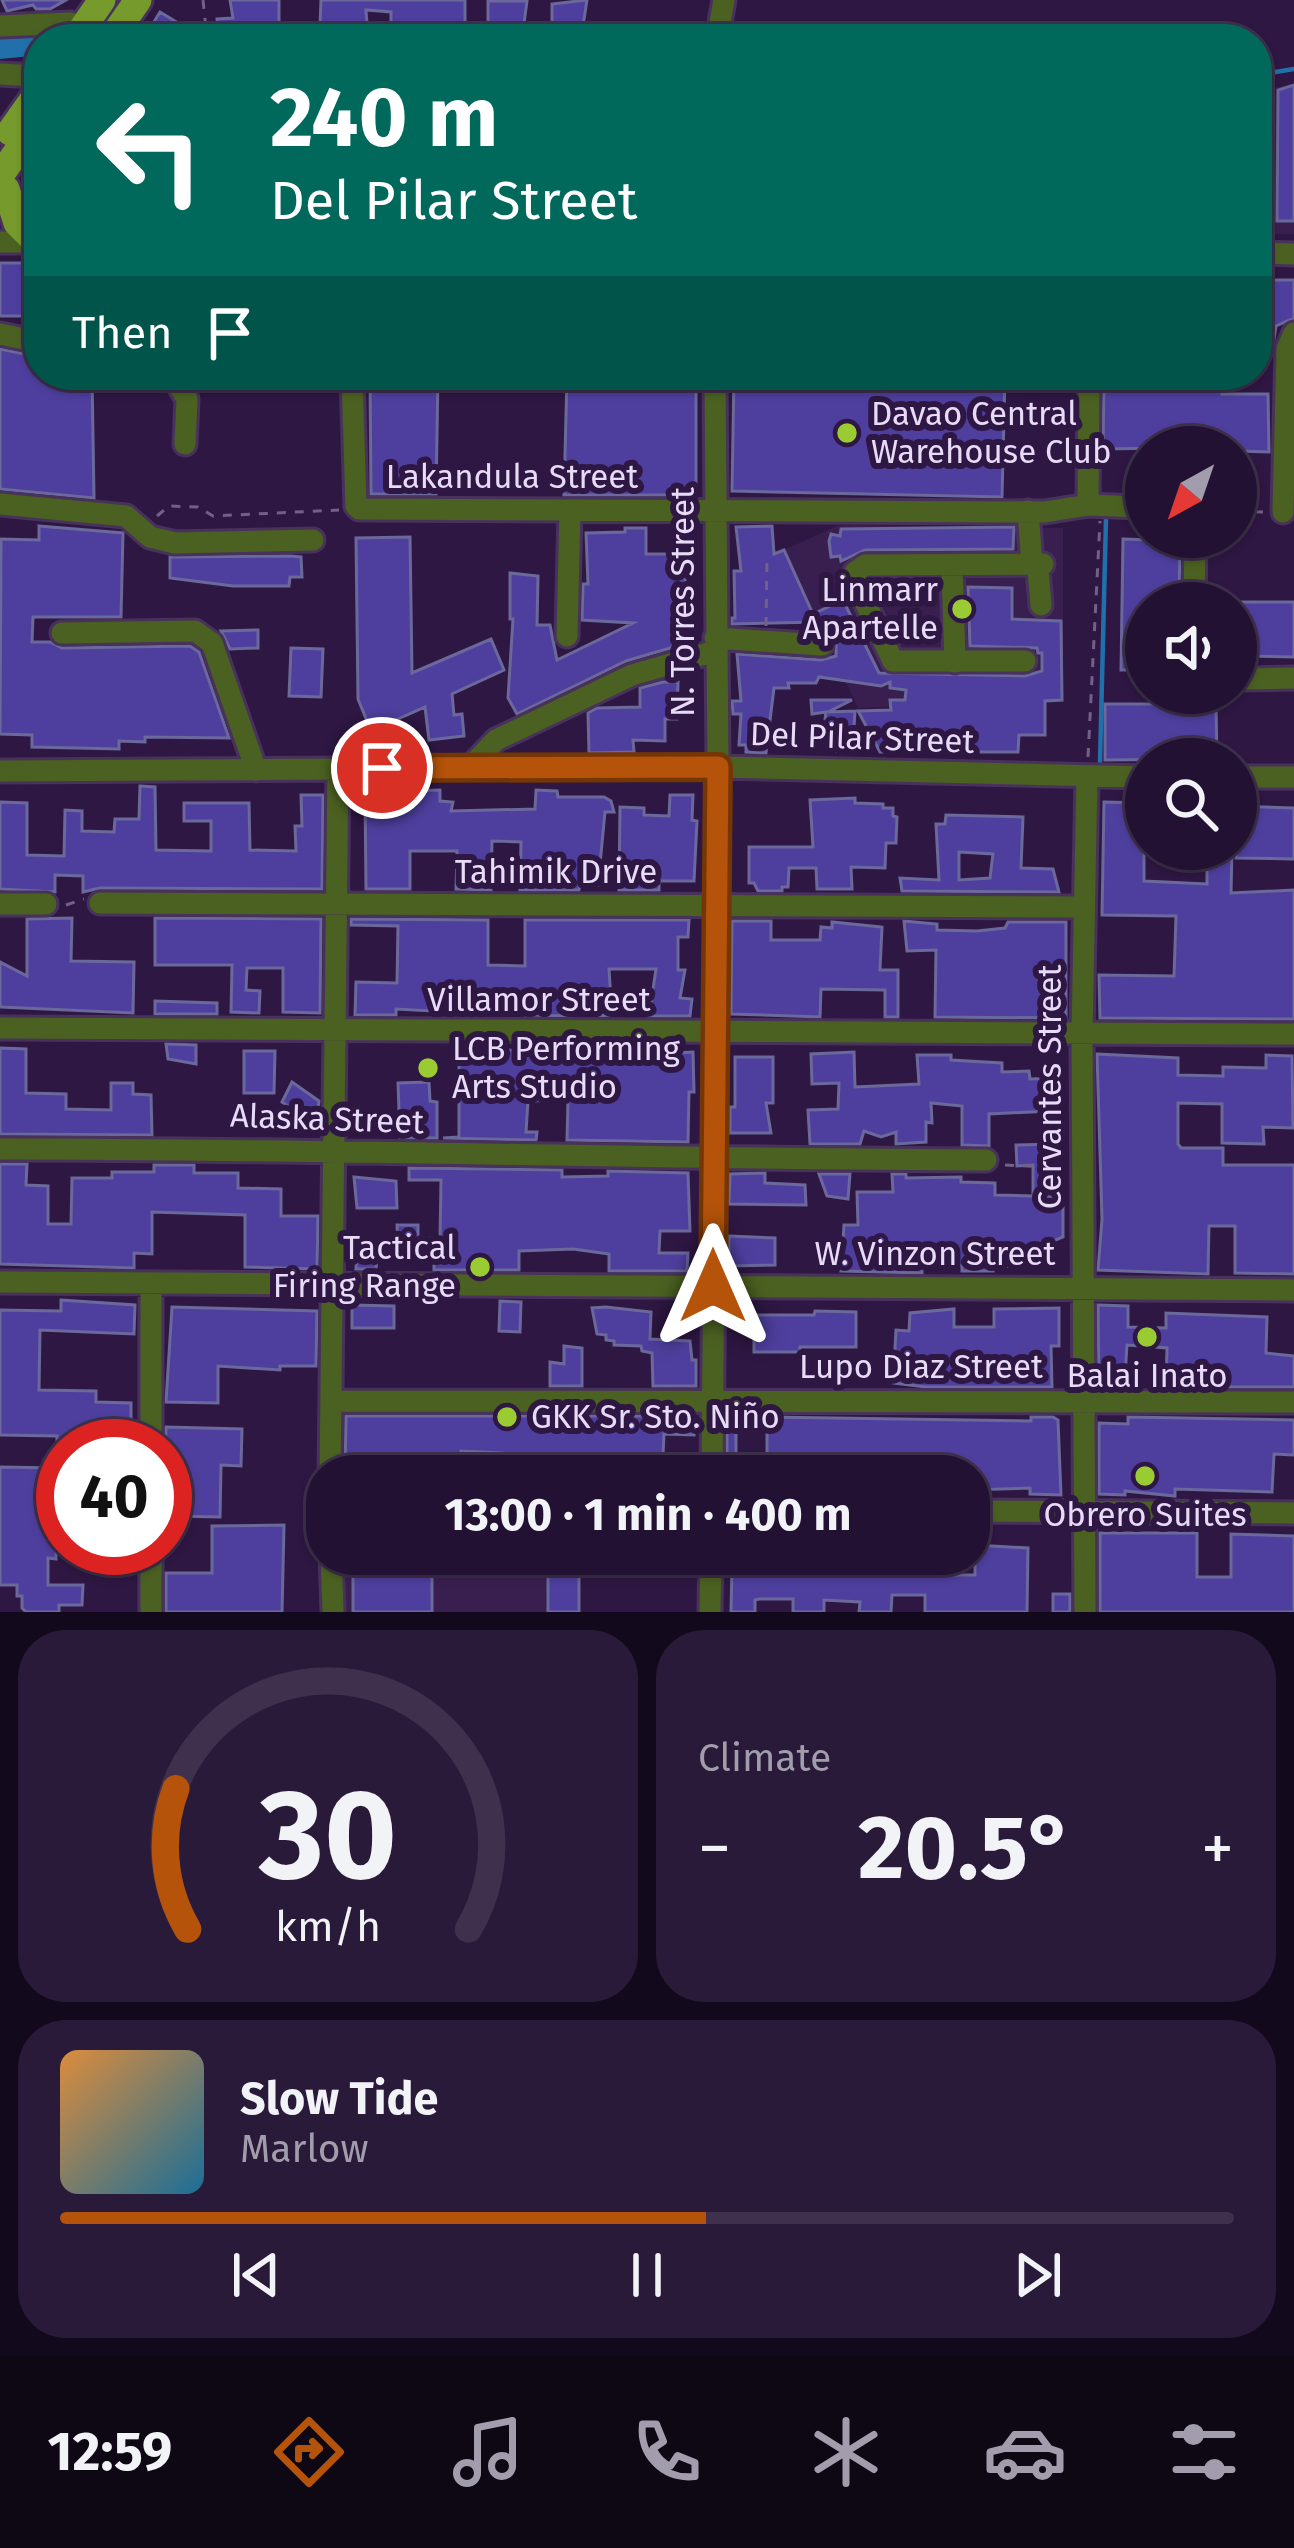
<!DOCTYPE html>
<html lang="en">
<head>
<meta charset="utf-8">
<style>
  body { margin:0; font-family:"Fira Sans",sans-serif; background:#2a1a3a; color:#f1f3f6; height:100vh; display:flex; flex-direction:column; font-size:45px; white-space:nowrap }
  * { box-sizing:border-box; margin:0 }
  p { font-size:39px; color:#a29dac }
  .icon { flex:none; width:66px; height:66px; fill:none; stroke:currentColor; stroke-width:2; stroke-linecap:round; stroke-linejoin:round }
  .map { position:relative; height:1612px; overflow:hidden }
  .panel { display:flex; flex-direction:column; gap:18px; padding:18px; background:#13091c; flex:1 }
  .panel>* { flex:none }
  .banner { position:absolute; left:24px; top:24px; width:1248px; height:366px; border-radius:48px; box-shadow:0 3px 9px #0004,0 0 0 3px #3f314d; background:#00695c; color:#fff; overflow:hidden }
  .needle { width:78px; rotate:220deg }
  .tools { position:absolute; left:1125px; top:426px; display:grid; gap:24px }
  .tools a { display:grid; place-items:center; width:132px; height:132px; border-radius:50%; background:#221132; box-shadow:0 3px 9px #0004,0 0 0 3px #3f314d; font-size:60px }
  .speed { position:absolute; left:36px; top:1419px; display:flex; gap:24px; font-size:60px; font-weight:700; text-align:center }
  .speed>* { display:grid; place-content:center; width:156px; height:156px; border-radius:50%; background:#221132; box-shadow:0 3px 9px #0004,0 0 0 3px #3f314d; line-height:1 }
  .speed .limit { border:18px solid #d22; background:#fff; color:#111 }
  .pin { position:absolute; display:grid; place-items:center; width:102px; height:102px; color:#fff; margin:-51px; border:6px solid #fff; border-radius:50%; box-shadow:0 3px 12px #0007 }
  .me { position:absolute; width:132px; margin:-66px; rotate:0deg; stroke-linejoin:round; filter:drop-shadow(0 0 9px #0008) }
  .turn { display:flex; align-items:center; gap:42px; height:252px; padding:0 48px; font-size:54px }
  .turn .icon { width:156px; height:156px; stroke-width:2.5 }
  .turn b { display:block; font-size:84px; line-height:102px }
  .then { display:flex; align-items:center; height:114px; padding:0 48px; background:#0003; gap:24px; font-size:45px }
  .big { font-size:90px; font-weight:700; line-height:1.1 }
  .panel .widget { flex:1; display:flex; flex-direction:column; justify-content:center; gap:18px; min-width:0; padding:0 42px; border-radius:48px; background:#2a1a3a }
  .panel .dial { align-items:center; gap:0 }
  .dial svg { height:312px; overflow:visible; fill:none; stroke:#3f314d; stroke-width:7; stroke-linecap:round; text-anchor:middle }
  .dial text { fill:#f1f3f6; stroke:none }
  .song { display:flex; align-items:center; gap:36px }
  .cover { width:144px; height:144px; border-radius:18px; background:linear-gradient(135deg,hsl(30 70% 55%),hsl(200 70% 35%)) }
  .played { height:12px; border-radius:6px; background:linear-gradient(90deg,#b45309 55%,#3f314d 55%) }
  .keys { display:flex; justify-content:space-around; direction:ltr }
  .heat { display:flex; justify-content:space-between; align-items:center; font-size:66px; direction:ltr }
  .panel .tiles { flex:1; display:grid; gap:18px; grid-template-columns:1fr 1fr }
  .widget:last-child { grid-column:span 2 }
  .trip { position:absolute; left:306px; top:1455px; width:684px; height:120px; border-radius:48px; background:#221132; box-shadow:0 3px 9px #0004,0 0 0 3px #3f314d; font-weight:700; line-height:120px; text-align:center }
  .menu { display:flex; height:192px; justify-content:space-around; align-items:center; background:#0e0714; color:#a29dac }
  .menu .icon { width:84px; height:84px }
  .menu .on { color:#b45309 }
  .menu b { font-size:54px; color:#f1f3f6 }
  .map>svg:first-child { display:block }
  .built { fill:#391f50 }
  .water { fill:#2170ab }
  .lines { fill:none; stroke-linecap:round; stroke-linejoin:round }
  .stream { stroke:#2170ab; stroke-width:4.5 }
  .building { fill:#4e3f9e; stroke:#6b689c; stroke-width:3; fill-rule:evenodd }
  .minor-casing { stroke:#48325c; stroke-width:27 }
  .major-casing { stroke:#48325c; stroke-width:33 }
  .path { stroke:#736086; stroke-width:3; stroke-dasharray:9 9; stroke-linecap:butt }
  .minor { stroke:#4b6121; stroke-width:21 }
  .major { stroke:#769a2b; stroke-width:27 }
  .route-casing { stroke:#753606; stroke-width:30 }
  .route { stroke:#b45309; stroke-width:21 }
  .poi-dot { fill:#9bcb33; stroke:#2e1743; stroke-width:4.5 }
  .labels { text-anchor:middle; dominant-baseline:central; stroke-width:12; stroke-linejoin:round; paint-order:stroke }
  .poi-label { font-size:33px; fill:#e8dbf7; stroke:#2e1743; text-anchor:start }
  .street-label { font-size:33px; fill:#e8dbf7; stroke:#2e1743 }
</style>
</head>
<body>
<div class="map">
<svg width="1294" height="1612" viewBox="0 0 1294 1612">
  <rect width="100%" height="100%" fill="#2e1743"/>
  <!-- built -->
  <path class="built" d="M1294,83V234H1272L1275,88Z
    M839,525L1063,528V702L858,708L784,550Z
    M345,1554H580V1612H345Z"/>
  <!-- water -->
  <path class="water" d="M53,28L45,39H39L32,56L0,59V32Z
    M872,581H918V604L881,605Z"/>
  <g class="lines">
    <!-- stream -->
    <path class="stream" d="M950,39L963,34L1021,39
      M1257,75L1294,69
      M1100,762L1106,518"/>
  </g>
  <!-- building -->
  <path class="building" d="M2,0H66L50,9H36L33,5L7,11Z
    M230,0H279V25L218,34L217,19L233,18Z
    M321,0H465V24H391V12L366,10L367,24L320,25Z
    M587,0L581,39L552,37V4Z
    M488,1H527L523,31L488,24Z
    M160,12L178,23L167,39L146,35Z
    M1294,85V221H1277L1278,90Z
    M39,160V220L33,213L23,183Z
    M0,263H30L31,303H39V316H0Z
    M1257,280H1294V318L1276,326L1273,346H1257Z
    M0,349L39,357V375H92L94,498L0,489Z
    M370,375H438L436,494H371Z
    M567,375H696V495H564Z
    M734,375H1005L1002,497L732,491Z
    M1104,375H1223L1222,394H1268L1269,452L1236,451V447L1103,449Z
    M39,526L123,533L121,617H33L32,642H50L62,648L190,646L199,652L229,738L145,737V742L119,741V749L32,747V735L0,734L1,539L39,540Z
    M772,526L774,554L784,550L813,614L843,600L879,673L1025,676L1042,671V653H1038L1037,648L970,646L968,587L1012,588V619L1061,621L1062,700L1045,701V735H1019L1018,752H880L858,711L891,710L890,700H905L906,690L890,688V682L881,686L819,677L816,683H788L789,688H774L766,753L746,752V745H739L741,714H733L732,701H741L737,654L821,660L836,656V639L820,622L732,624V618H735L734,571H741L736,527Z
    M1014,527L1013,549L865,550L841,561L840,556L831,557L829,541L831,534L840,536L841,529Z
    M625,528H646V554H686L685,591L695,608L694,641L626,661L517,714L508,698L513,619H510V573L538,576L537,625H550L557,660L633,623L582,620L583,584H588L586,533L625,532Z
    M410,537L412,673L491,639L504,670L452,694L454,715L462,714L464,736L429,740L425,707L371,731L358,699L356,538Z
    M1123,539L1180,541L1179,603H1146V670H1121Z
    M290,556L301,557L302,577H290L289,586H233L170,578V557Z
    M1236,602H1294V657L1236,656Z
    M258,630V648L230,649L221,631Z
    M291,648L323,649L321,697L289,696Z
    M663,682H678L677,719H665V741L633,740L634,752L589,753L588,713L597,708L640,707V688Z
    M811,700H852L828,712L855,711L853,743H846L845,752L831,751V743L822,742L826,712L812,714Z
    M1105,704H1216L1217,759L1105,760Z
    M140,786L155,787L156,850L211,851V821H184V803H249L250,850L296,851L295,826H302L301,795H323L322,889L100,888L83,892V876L55,875V892L0,889V802L27,803V855L64,856L65,810L82,811V831L114,832L115,819H139Z
    M440,790V801L453,802L451,811L535,809L536,790L557,791L558,797H604L611,801L614,812H605L598,885H580L579,890H520L521,842L492,841L491,890L456,889L457,851H410V889H366L365,792Z
    M670,795H693L692,820L697,821L694,881H659V890H619L620,807L644,808V815L669,816Z
    M855,798V803L883,804V808H893V816L897,817L896,843H886L885,868L851,867L852,889H817L816,868H789L788,887H782V891H758L754,883H749V847H813L810,800Z
    M1104,802L1144,803V881L1207,884V849H1232L1231,893L1294,890V1019L1100,1018L1099,975L1174,976L1176,916L1102,915Z
    M1236,806L1294,808V859L1236,858Z
    M946,815L1023,817L1021,868L1053,869L1059,892L902,891L900,878L939,880L936,824H945ZM959,852L993,854L990,878L959,880Z
    M72,918L71,961L134,962L133,1013L0,1007V962L27,976V919Z
    M155,918L321,919L320,1013L283,1012V968H247L246,990L260,991L259,1013L231,1012L232,965H155Z
    M351,919L488,920V965L525,966V920H689L688,937H678V970H685L680,998L692,999L690,1016H649L656,969H609L612,1015L598,1016V1005L568,1004V1016L526,1015V1007H488L487,1014L396,1009V1015H355L356,982L397,983L398,926L351,925Z
    M732,921H771V940H820L821,927L832,928V922L882,927L880,970H898V1017H885V990L821,989L820,1017L731,1014Z
    M904,921L937,924V930L977,931L1005,928L1008,922H1066V1018L935,1017L936,950L907,951Z
    M155,1001L217,1003V1014H155Z
    M166,1044L196,1045V1064L168,1059Z
    M0,1048L26,1049V1093L66,1094V1109L111,1110V1083H133V1094L151,1095L152,1135L0,1134Z
    M489,1049L610,1056L693,1052L694,1092H689L688,1142L567,1140L568,1100L528,1101L526,1132H537L536,1140L443,1138L459,1137V1055L489,1053Z
    M244,1051H275L274,1093H244Z
    M854,1052L855,1087L919,1084L917,1055H951V1060L1002,1063V1072L1029,1071L1030,1079L1060,1078L1061,1106H1051V1111L989,1114V1146L962,1145V1106L931,1103L932,1123L926,1122V1142L896,1144V1132L881,1137L864,1131L860,1144H810L808,1110L838,1109L839,1083L812,1084L811,1054Z
    M1097,1054L1178,1058V1075L1223,1076V1067L1266,1068V1055L1292,1056L1293,1128L1263,1127L1264,1144L1222,1143V1104L1178,1103V1144L1181,1148H1223V1165H1294V1274L1235,1273V1226H1209L1208,1274L1098,1270L1102,1219Z
    M735,1057H773V1103H766L771,1133H730V1107H735Z
    M292,1082L319,1101L316,1126L282,1102Z
    M429,1082L430,1101L437,1102V1138H400L398,1083Z
    M1057,1144L1058,1165H1049V1196H1053V1205L1063,1206V1237L1053,1241V1256L1018,1255L1017,1267L993,1266V1271H962V1265H922V1273L841,1271L844,1225H858L857,1192H893L892,1174H906V1178L961,1177V1182L995,1183V1195L1033,1196V1165L1017,1166L1016,1145Z
    M0,1164H27L26,1185L48,1186V1224H71L72,1178H112V1172H154V1165H194V1173H238V1188L281,1189V1216H318L317,1269L245,1267V1215L152,1212V1254L134,1253V1268L0,1264Z
    M409,1168L562,1170V1177L608,1176V1171L688,1173L690,1231H660L659,1253H688L687,1271H609V1254L573,1249L519,1251V1270H434V1257H377L376,1269H356L357,1245L398,1246L397,1225H418V1238H440L441,1180H409Z
    M765,1173V1183L805,1185L806,1205L729,1204L730,1174Z
    M819,1174H850L848,1199L827,1196Z
    M354,1177L396,1181L397,1208H357Z
    M729,1236L775,1238V1265L729,1266Z
    M61,1300L135,1305L134,1334L40,1330L39,1390L96,1391V1402L131,1403V1428H96L92,1446H57V1436L0,1435V1310L61,1311Z
    M500,1301L521,1302L520,1332L499,1331Z
    M352,1305L394,1306V1328H352Z
    M1098,1305L1128,1306V1327L1166,1328V1313L1267,1317L1266,1353L1294,1356V1387H1166L1167,1348L1127,1345L1125,1376L1138,1377V1387H1099Z
    M172,1307L317,1311L316,1366H280V1370L218,1366V1403L166,1402Z
    M606,1307L651,1312L650,1339L690,1341L692,1360H696V1386H653L652,1353L642,1351L641,1346L614,1345V1341L606,1340V1335L597,1334L592,1308Z
    M1059,1308V1346H1051L1052,1387H926L893,1383L896,1330L909,1331L910,1313L954,1309V1327H994V1309Z
    M815,1311L856,1312V1347H800V1352H754V1315H814Z
    M564,1346L582,1348V1386H550V1362L564,1364Z
    M346,1416H694V1435L664,1434L663,1455L626,1458V1476H502V1453L461,1451V1476L345,1475Z
    M767,1417L1031,1421V1417H1053L1058,1420L1061,1495L1030,1494V1488L969,1490V1476H891L888,1466L877,1459L864,1466L861,1476H767Z
    M1128,1417L1294,1420V1455L1274,1454L1272,1492L1175,1489V1496L1125,1491V1495L1099,1494V1423L1128,1424Z
    M166,1427L242,1429L241,1466L221,1465L220,1517L170,1516L171,1458H165Z
    M727,1428H736V1476H727Z
    M666,1456L692,1457V1475H666Z
    M0,1467L56,1468V1492L63,1493V1521H56V1559L48,1558V1585H83L82,1605H59V1612H26L22,1608V1596H17V1585H0Z
    M284,1525L282,1612H166V1573H212V1526Z
    M1100,1533H1197V1577H1231V1534L1294,1536V1612H1100Z
    M975,1545L1028,1548L1027,1612H925V1595H892L891,1612H859L860,1602L824,1600V1612H793V1599H759L755,1600V1612H731L732,1567H726V1554H949V1575H975Z
    M353,1554H432V1612H353Z
    M508,1554H579V1612H548V1565L508,1564Z
    M1053,1594H1070V1612H1053Z"/>
  <g class="lines">
    <defs>
      <path id="minor" d="M0,26L71,23
        M349,39H497
        M717,39L724,0
        M0,74L34,76
        M0,242H39
        M1257,253L1294,254
        M0,334L39,342
        M172,375L187,399L185,444
        M352,375L356,506L359,509L1045,512L1088,505L1141,507
        M0,504L126,516L150,537L175,543L313,540
        M1088,505L1089,375
        M1028,511L1032,564L1038,570L1041,605
        M1283,512L1287,349L1294,333
        M952,568L955,662
        M1194,603L1195,541
        M62,633L195,631L212,643L256,770
        M567,636L570,511
        M715,638L822,645
        M1025,661H893L854,579L855,572L865,565L1043,564
        M1236,679L1294,678
        M471,766L496,740L632,675L715,651
        M0,771L718,767L1146,777
        M1236,777H1294
        M100,903L1083,907
        M0,904H46
        M0,1028L1294,1034
        M0,1149C329,1149 657,1159 986,1160
        M0,1282L1294,1290
        M331,1401L1294,1402
        M151,1446V1283
        M330,1476L338,769
        M712,1476L718,767L715,375
        M876,1476V1474
        M969,1511L1294,1513
        M331,1554L333,1612
        M151,1612V1548
        M710,1612L711,1554
        M1085,1612L1082,1034L1087,777"/>
      <path id="major" d="M75,39L102,0
        M111,39L138,0
        M10,132L39,91
        M0,176L39,120
        M6,189L17,223L36,242"/>
    </defs>
    <!-- minor casing -->
    <use href="#minor" class="minor-casing"/>
    <!-- major casing -->
    <use href="#major" class="major-casing"/>
    <!-- path -->
    <path class="path" d="M203,0L207,39
      M1236,511L1264,512
      M157,516L169,506L198,507L213,516L339,510
      M766,626L767,559
      M1088,757L1100,521
      M66,905L84,899
      M1005,1165L1067,1168
      M350,1455H381"/>
    <!-- minor -->
    <use href="#minor" class="minor"/>
    <!-- major -->
    <use href="#major" class="major"/>
  </g>
  <g class="lines">
    <defs>
      <path id="route" d="M382,768L718,767L713,1286"/>
    </defs>
    <!-- route casing -->
    <use href="#route" class="route-casing"/>
    <!-- route -->
    <use href="#route" class="route"/>
  </g>
  <!-- markers -->
  <g class="poi-dot">
    <circle cx="847" cy="433" r="12"/>
    <circle cx="962" cy="609" r="12"/>
    <circle cx="428" cy="1068" r="12"/>
    <circle cx="480" cy="1267" r="12"/>
    <circle cx="1147" cy="1337" r="12"/>
    <circle cx="507" cy="1417" r="12"/>
    <circle cx="1145" cy="1476" r="12"/>
  </g>
  <g class="labels">
    <!-- poi labels -->
    <g class="poi-label">
      <text x="871" y="414">Davao Central<tspan x="871" dy="38">Warehouse Club</tspan></text>
      <text x="938" y="590" text-anchor="end">Linmarr<tspan x="938" dy="38">Apartelle</tspan></text>
      <text x="452" y="1049">LCB Performing<tspan x="452" dy="38">Arts Studio</tspan></text>
      <text x="456" y="1248" text-anchor="end">Tactical<tspan x="456" dy="38">Firing Range</tspan></text>
      <text x="1147" y="1376" text-anchor="middle">Balai Inato</text>
      <text x="531" y="1417">GKK Sr. Sto. Niño</text>
      <text x="1145" y="1515" text-anchor="middle">Obrero Suites</text>
    </g>
    <!-- street labels -->
    <g class="street-label">
      <text x="512" y="477">Lakandula Street</text>
      <text transform="translate(683 602) rotate(-90)">N. Torres Street</text>
      <text transform="translate(862 738) rotate(2)">Del Pilar Street</text>
      <text x="556" y="872">Tahimik Drive</text>
      <text x="539" y="1000">Villamor Street</text>
      <text transform="translate(1050 1087) rotate(-90)">Cervantes Street</text>
      <text transform="translate(327 1119) rotate(2)">Alaska Street</text>
      <text x="935" y="1254">W. Vinzon Street</text>
      <text x="921" y="1367">Lupo Diaz Street</text>
    </g>
  </g>
</svg>
<div class="tools">
<a><svg class="needle" viewBox="-14 -14 28 28"><path d="M0-13l5 13h-10z" fill="#e53935"/><path d="M0 13l5-13h-10z" fill="#a29dac"/></svg></a>
<a><svg class="icon" aria-label="sound" viewBox="0 0 24 24"><path d="M4 9h4l5-4v14l-5-4H4zM17 9q2 3 0 6"/></svg></a>
<a><svg class="icon" aria-label="search" viewBox="0 0 24 24"><circle cx="10" cy="10" r="6"/><path d="M15 15l6 6"/></svg></a>
</div>
<div class="speed"><div class="limit">40</div></div>
<div class="pin" style="left:382px;top:768px;background:#d93025"><svg class="icon" aria-label="arrive" viewBox="0 0 24 24"><path d="M6 21V4h12l-3 4 3 4H6"/></svg></div>
<svg class="me" style="left:713px;top:1286px" viewBox="-20 -20 40 40"><path d="M0-17L14 15 0 8-14 15z" fill="#b45309" stroke="#fff" stroke-width="4"/></svg>
<div class="trip">13:00 · 1 min · 400 m</div>
<div class="banner">
<div class="turn"><svg class="icon" aria-label="left" viewBox="0 0 24 24"><path d="M17 20v-9H6M10 6l-5 5 5 5"/></svg><div><b>240 m</b>Del Pilar Street</div></div>
<div class="then">Then<svg class="icon" aria-label="arrive" viewBox="0 0 24 24"><path d="M6 21V4h12l-3 4 3 4H6"/></svg></div>
</div>
</div>
<section class="panel">
<div class="tiles">
<div class="widget dial"><svg viewBox="0 0 100 80">
<path d="M14 69A42 42 0 1 1 86 69"/>
<path d="M14 69A42 42 0 0 1 11 33" stroke="#b45309"/>
<text x="50" y="56" font-size="32" font-weight="700">30</text>
<text x="50" y="72" font-size="11">km/h</text>
</svg></div>
<div class="widget"><p>Climate</p>
<div class="heat"><a>−</a><b class="big">20.5°</b><a>+</a></div>
</div>
<div class="widget">
<div class="song"><i class="cover"></i><div><b>Slow Tide</b><p>Marlow</p></div></div>
<div class="played"></div>
<div class="keys"><svg class="icon" aria-label="previous" viewBox="0 0 24 24"><path d="M18 5L8 12l10 7zM5 5v14"/></svg><svg class="icon" aria-label="pause" viewBox="0 0 24 24"><path d="M8 5v14M16 5v14"/></svg><svg class="icon" aria-label="next" viewBox="0 0 24 24"><path d="M6 5l10 7-10 7zM19 5v14"/></svg></div>
</div>
</div>
</section>
<nav class="menu">
<b>12:59</b>
<svg class="icon on" aria-label="directions" viewBox="0 0 24 24"><path d="M12 3l9 9-9 9-9-9zM9 14v-3h6M13 9l2 2-2 2"/></svg>
<svg class="icon" aria-label="music" viewBox="0 0 24 24"><path d="M9 18V5l10-2v13"/><circle cx="6" cy="18" r="3"/><circle cx="16" cy="16" r="3"/></svg>
<svg class="icon" aria-label="phone" viewBox="0 0 24 24"><path d="M5 4h4l2 5-3 2q2 4 5 5l2-3 5 2v4C11 20 4 13 5 4z"/></svg>
<svg class="icon" aria-label="climate" viewBox="0 0 24 24"><path d="M12 3v18M4 7l16 10M4 17L20 7"/></svg>
<svg class="icon" aria-label="car" viewBox="0 0 24 24"><path d="M5 17H2v-5l4-1 3-4h7l3 4 3 1v5h-3M9 17h6M6 11h13"/><circle cx="7" cy="17" r="2"/><circle cx="17" cy="17" r="2"/></svg>
<svg class="icon" aria-label="filters" viewBox="0 0 24 24"><path d="M4 7h16M4 17h16"/><circle cx="9" cy="7" r="2"/><circle cx="15" cy="17" r="2"/></svg>
</nav>
</body>
</html>
